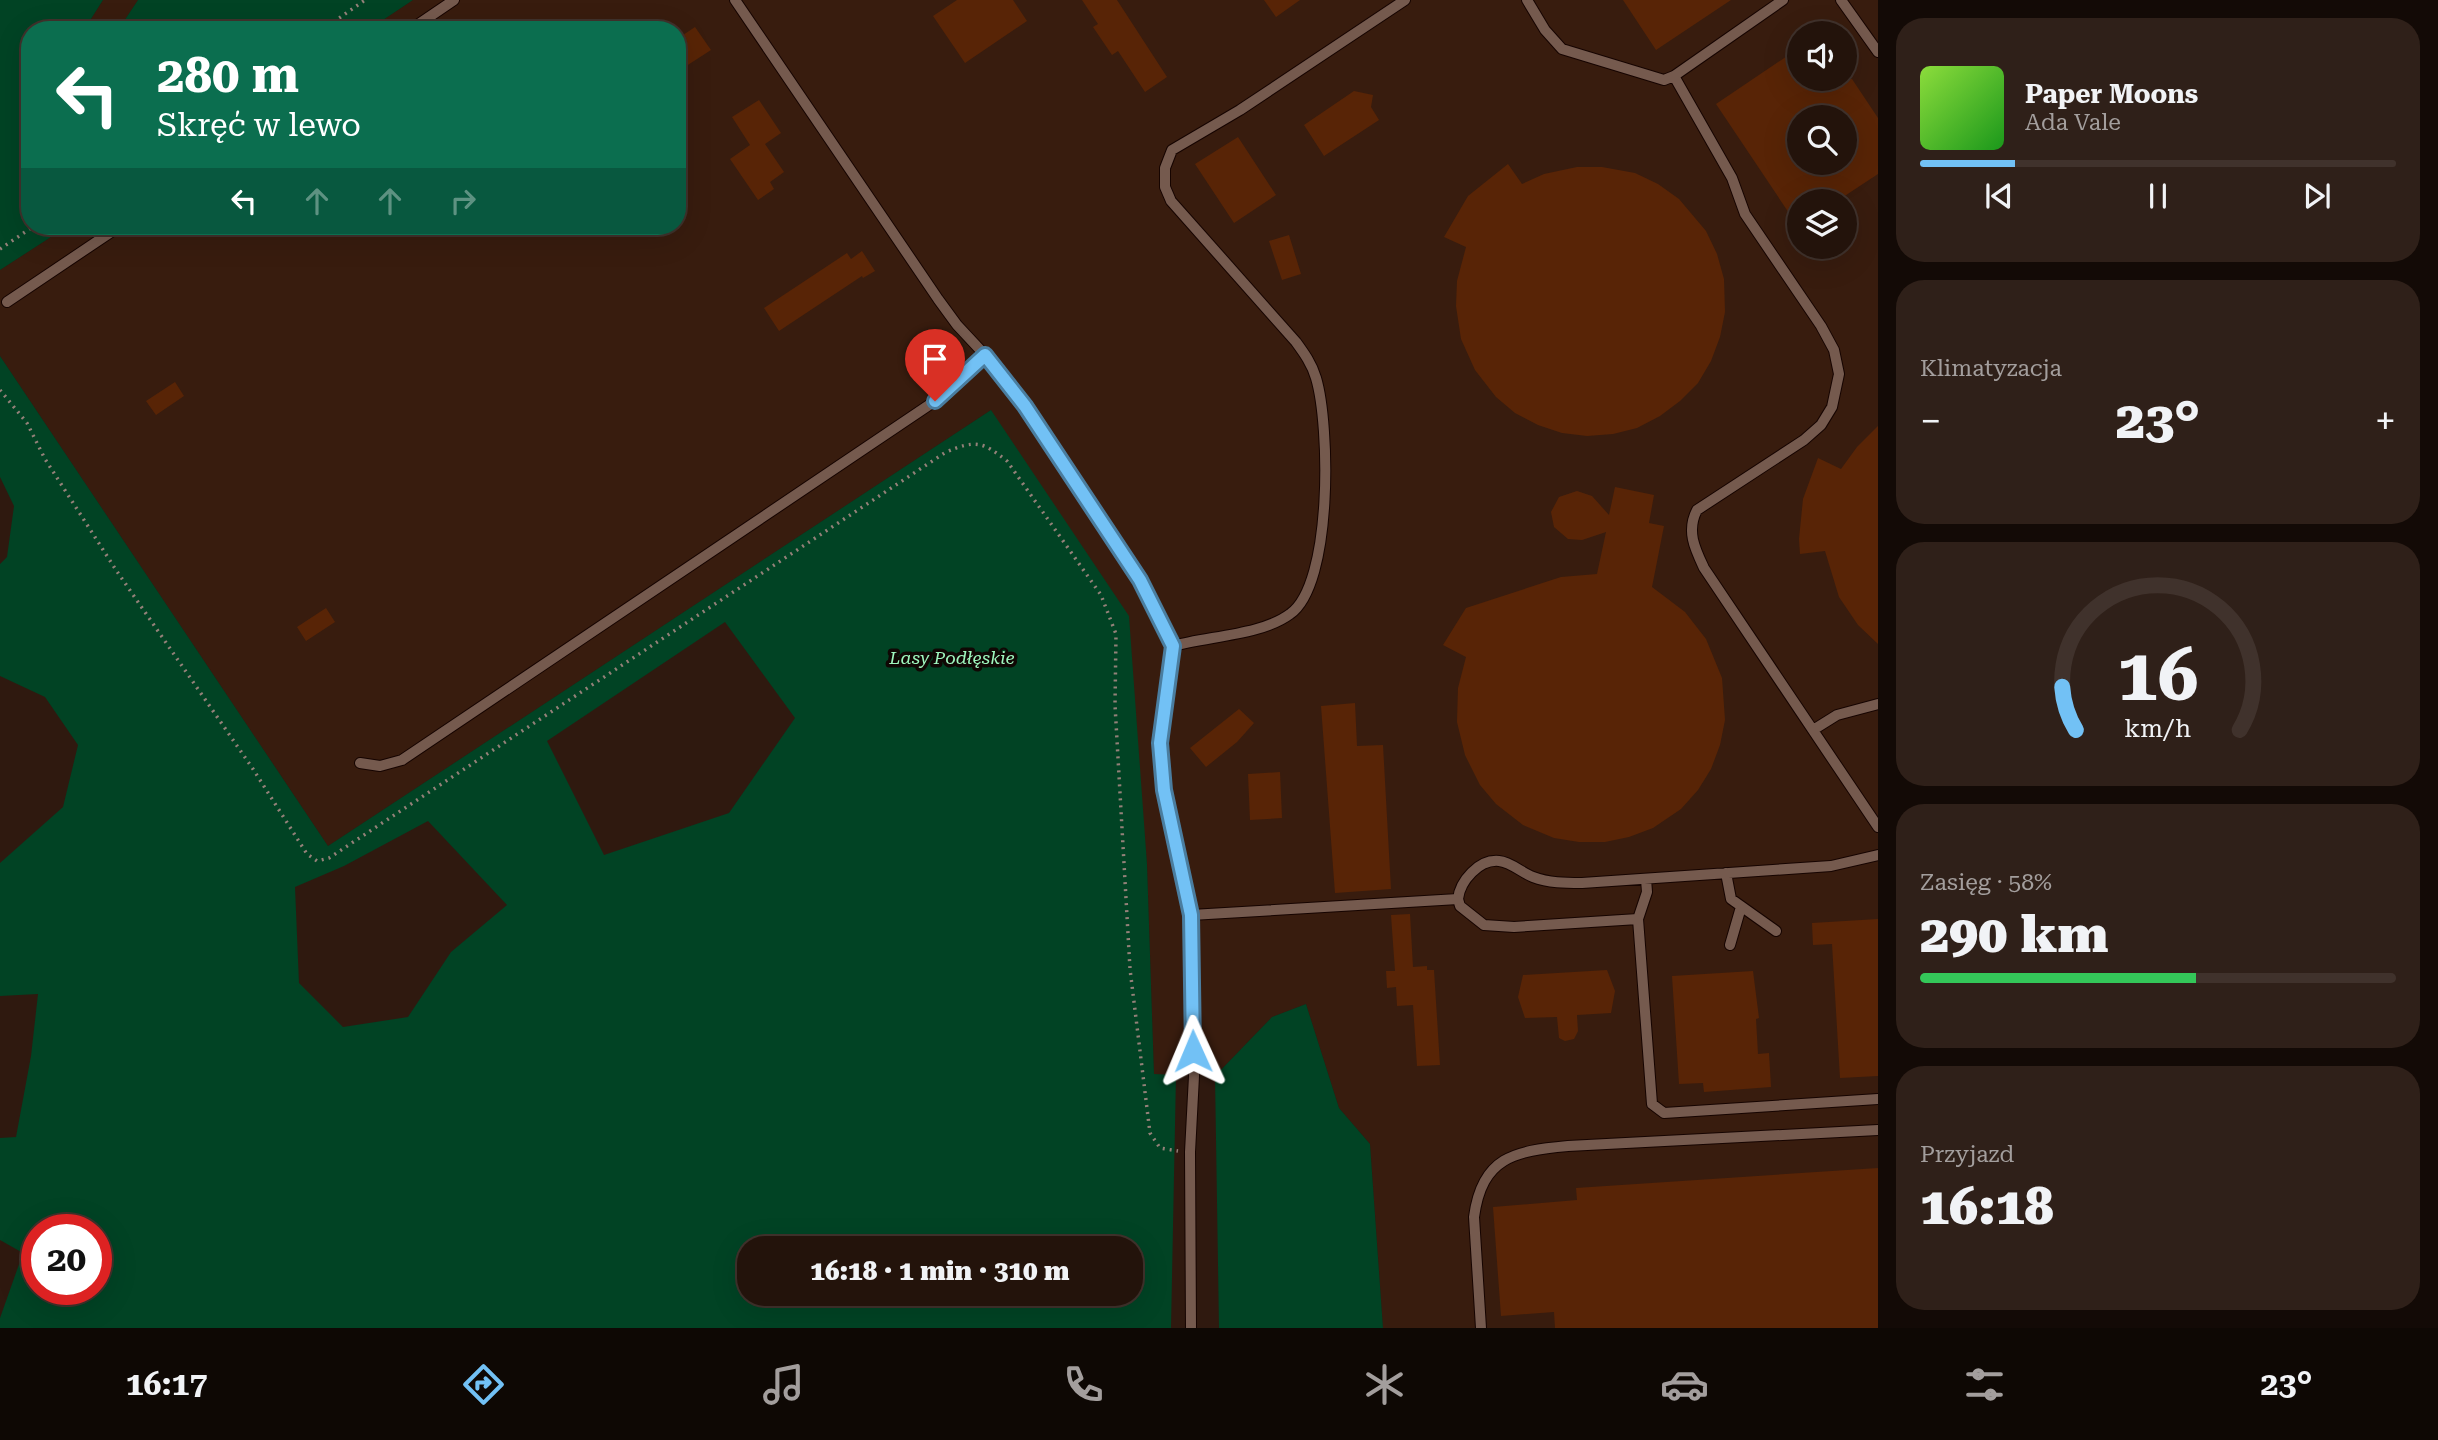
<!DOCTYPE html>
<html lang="pl">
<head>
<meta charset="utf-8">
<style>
  body { margin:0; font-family:"Roboto Serif",serif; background:#2f2019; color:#f1f3f6; height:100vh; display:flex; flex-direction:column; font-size:26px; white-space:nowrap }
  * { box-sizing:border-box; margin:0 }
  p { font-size:23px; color:#a39e9d }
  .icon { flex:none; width:38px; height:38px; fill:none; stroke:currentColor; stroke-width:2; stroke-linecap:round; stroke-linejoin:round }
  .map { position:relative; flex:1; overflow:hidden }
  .sheet { display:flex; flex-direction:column; gap:18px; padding:18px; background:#130a06; width:560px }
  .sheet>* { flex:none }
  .banner { position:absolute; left:21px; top:21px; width:665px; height:214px; border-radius:28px; box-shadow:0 7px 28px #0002,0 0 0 2px #40322c; background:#0b6e4f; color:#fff; overflow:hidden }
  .tools { position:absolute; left:1787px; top:21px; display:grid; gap:14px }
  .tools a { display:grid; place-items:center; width:70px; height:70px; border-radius:50%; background:#23130b; box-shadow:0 7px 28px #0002,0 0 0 2px #40322c; font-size:35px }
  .speed { position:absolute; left:21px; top:1214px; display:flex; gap:14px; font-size:35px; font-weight:700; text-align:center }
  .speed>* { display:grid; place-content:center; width:91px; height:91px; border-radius:50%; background:#23130b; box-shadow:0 7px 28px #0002,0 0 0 2px #40322c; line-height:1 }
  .speed .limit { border:10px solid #d22; background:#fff; color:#111 }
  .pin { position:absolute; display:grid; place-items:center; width:60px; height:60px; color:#fff; margin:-72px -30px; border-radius:50% 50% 50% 0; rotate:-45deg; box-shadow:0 0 7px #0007 }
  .pin .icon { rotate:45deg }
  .me { position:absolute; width:77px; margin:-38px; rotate:359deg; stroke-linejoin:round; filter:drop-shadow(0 0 5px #0008) }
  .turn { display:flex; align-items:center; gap:24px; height:147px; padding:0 21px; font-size:32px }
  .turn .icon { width:91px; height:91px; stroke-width:2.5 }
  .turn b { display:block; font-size:49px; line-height:60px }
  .lanes { display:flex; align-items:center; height:66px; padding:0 21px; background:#0003; justify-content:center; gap:35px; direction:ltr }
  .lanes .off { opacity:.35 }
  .big { font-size:52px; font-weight:800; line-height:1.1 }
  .sheet .card { flex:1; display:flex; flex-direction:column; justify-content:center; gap:10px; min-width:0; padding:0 24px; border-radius:28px; background:#2f2019 }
  .sheet .dial { align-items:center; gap:0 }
  .dial svg { height:182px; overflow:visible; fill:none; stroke:#40322c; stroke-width:7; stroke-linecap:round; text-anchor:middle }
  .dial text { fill:#f1f3f6; stroke:none }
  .song { display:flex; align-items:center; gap:21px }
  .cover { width:84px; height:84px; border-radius:10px; background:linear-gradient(135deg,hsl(90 70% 55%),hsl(120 70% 35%)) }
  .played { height:7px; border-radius:4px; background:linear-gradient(90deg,#72c1f5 20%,#40322c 20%) }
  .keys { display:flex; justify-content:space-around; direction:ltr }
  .heat { display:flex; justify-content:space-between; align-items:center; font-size:38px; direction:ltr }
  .charge { height:10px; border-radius:5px; background:linear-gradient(90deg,#34c759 58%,#40322c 0) }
  .trip { position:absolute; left:737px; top:1236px; width:406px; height:70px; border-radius:28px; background:#23130b; box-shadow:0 7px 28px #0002,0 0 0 2px #40322c; font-weight:800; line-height:70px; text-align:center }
  .tabs { display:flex; height:112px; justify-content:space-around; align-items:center; background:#0e0804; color:#a39e9d }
  .tabs .icon { width:49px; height:49px }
  .tabs .active { color:#72c1f5 }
  .tabs b { font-size:32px; color:#f1f3f6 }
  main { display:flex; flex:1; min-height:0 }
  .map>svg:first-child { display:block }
  .built { fill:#381c0e; fill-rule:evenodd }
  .green { fill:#014324; fill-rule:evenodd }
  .building { fill:#582406; fill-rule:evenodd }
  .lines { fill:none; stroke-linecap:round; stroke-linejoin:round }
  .service-casing { stroke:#160400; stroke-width:12 }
  .path { stroke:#948179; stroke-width:3.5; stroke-dasharray:2 5; stroke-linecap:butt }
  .service { stroke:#755a4e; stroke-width:10 }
  .route-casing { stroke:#4a7d9f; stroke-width:18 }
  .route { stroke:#72c1f5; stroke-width:12 }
  .labels { text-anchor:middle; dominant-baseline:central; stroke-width:7; stroke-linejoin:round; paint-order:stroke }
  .park-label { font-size:18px; font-style:italic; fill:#9ff8bf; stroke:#100704 }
</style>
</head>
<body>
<main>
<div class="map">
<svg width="1878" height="1328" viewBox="0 0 1878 1328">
  <rect width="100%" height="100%" fill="#2f190f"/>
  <!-- built -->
  <path class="built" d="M103,0H138L118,30H84Z
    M413,0H1878V1328H1383L1370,1144L1339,1108L1306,1004L1272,1017L1215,1076L1154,1075L1147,864L1129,677L991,410L328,846L0,356V270L68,226H677V30H368ZM1799,33H1844V79H1799ZM1799,117H1844V163H1799ZM1799,201H1844V247H1799Z"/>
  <!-- green -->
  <path class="green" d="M0,0H103L84,30H30V110L27,117L30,125V226H68L0,270Z
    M138,0H413L368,30H118Z
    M0,356L328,846L991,410L1129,616L1147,864L1154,1074L1176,1075L1171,1328H0V1318L23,1253L0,1240V1138L16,1137L31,1056L38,994L0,996V863L63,807L78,745L45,697L0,676V564L7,557L14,506L0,477ZM725,622L795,718L729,813L604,855L547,741ZM428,821L507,905L451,952L408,1017L343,1027L299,983L295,887L344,866ZM37,1230H96V1290H37ZM749,1248H1130V1293H749Z
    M1306,1004L1339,1108L1370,1144L1383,1328H1219L1215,1076L1272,1017Z"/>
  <!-- building -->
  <path class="building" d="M957,0H1013L1027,21L965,63L933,16Z
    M1082,0H1117L1167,77L1145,92L1118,51L1112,55L1093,27L1098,24Z
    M1264,0H1300L1276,17Z
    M1623,0H1731L1656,50Z
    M695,27L711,50L677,72V39Z
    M1799,48V79H1852L1878,118V174L1837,201H1799V228L1716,104ZM1799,117H1844V163H1799Z
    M1354,91L1373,95L1371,107L1379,120L1324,156L1304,125Z
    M759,100L781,133L765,144L784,172L770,182L774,189L758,200L730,159L750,145L732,117Z
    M1238,137L1276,195L1234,223L1195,164Z
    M1508,164L1522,184L1544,174L1577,167H1602L1635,173L1658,184L1679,199L1706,231L1717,254L1724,279L1725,312L1720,337L1711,361L1698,383L1680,401L1660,416L1637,428L1613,434L1587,436L1562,433L1538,425L1515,413L1496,397L1475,370L1461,339L1456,306L1457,281L1466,247L1444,237L1468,196Z
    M1289,235L1301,274L1282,280L1269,241Z
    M862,251L875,271L863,278L862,276L779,331L764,308L847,253L851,259Z
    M175,382L184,396L156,415L146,401Z
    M1878,426V644L1858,625L1839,597L1825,551L1800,554L1799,539L1803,499L1818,458L1841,469L1857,447Z
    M1615,487L1654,495L1649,523L1664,526L1652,587L1685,612L1706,639L1722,678L1725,720L1720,745L1711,769L1698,790L1681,809L1653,828L1629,837L1605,842H1579L1554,838L1523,825L1496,804L1480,785L1465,755L1457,722L1458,688L1466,657L1443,645L1466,608L1561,577L1597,574L1606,532L1582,540L1568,539L1554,527L1551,512L1559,497L1577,491L1592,496L1609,515Z
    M326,608L335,622L306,641L297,627Z
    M1355,703L1357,746L1383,745L1391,889L1335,893L1321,706Z
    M1239,709L1254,723L1237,742L1206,767L1190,748Z
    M1280,772L1282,818L1250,820L1248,774Z
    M1410,914L1413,967L1427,966V970H1434L1440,1065L1417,1066L1413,1005L1397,1006L1396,987L1387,988L1386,971H1395L1391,915Z
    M1878,919V1076L1840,1078L1832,944L1813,945L1812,923Z
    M1607,970L1615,991L1611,1013L1577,1015L1578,1031L1574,1039L1565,1041L1559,1038L1557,1017L1525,1018L1518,997L1523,975Z
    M1753,971L1759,1018L1756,1019L1758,1054L1769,1053L1771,1087L1704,1092L1703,1083L1679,1084L1672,976Z
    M1878,1168V1328H1555L1554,1312L1501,1316L1493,1207L1577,1200L1576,1188Z"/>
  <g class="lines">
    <defs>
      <path id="service" d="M735,0L938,299L957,325L999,370L1025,406L1140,580L1173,646C1209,636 1262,635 1290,614C1333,584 1330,425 1316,378C1312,364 1304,353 1296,342L1171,201L1165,187V168L1172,150L1240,110L1405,0
        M1527,0L1545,30L1562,49L1664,80L1674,76L1783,0
        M1841,0L1878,52
        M410,30L454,0
        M1674,76L1732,178L1745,214L1821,326L1834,350L1839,374L1832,407L1821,425L1804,440L1697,510C1686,531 1695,549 1704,568L1878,827
        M7,302L120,226
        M1173,646L1160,743L1164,790L1191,915L1194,1076L1190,1152L1191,1328
        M1813,730L1837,715L1878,704
        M360,763L380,766L402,760L935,401L985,355
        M1726,873L1731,899L1776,931
        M1646,879L1647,892L1638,919L1514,927L1484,925L1460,906L1458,899C1460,881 1479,859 1499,861C1511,862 1522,873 1533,877C1549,883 1565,883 1582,883L1831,866L1878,855
        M1191,915L1458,899
        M1638,919L1652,1104L1664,1113L1878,1099
        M1730,945L1741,907
        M1481,1328L1474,1217C1482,1157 1514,1151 1568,1146L1878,1130"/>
    </defs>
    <!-- service casing -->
    <use href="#service" class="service-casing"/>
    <!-- path -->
    <path class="path" d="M322,30L365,0
      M0,249L34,226
      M0,390L27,423L45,459L116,570L253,769L307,854L317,861L329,858L946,452C975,440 982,441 1007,461L1101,595L1116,634L1115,705L1130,969L1150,1133L1160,1148L1178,1151"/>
    <!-- service -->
    <use href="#service" class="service"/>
  </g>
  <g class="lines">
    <defs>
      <path id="route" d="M935,401L985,355L1025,406L1140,580L1173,646L1160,743L1164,790L1191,915L1193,1051"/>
    </defs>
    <!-- route casing -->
    <use href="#route" class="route-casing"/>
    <!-- route -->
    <use href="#route" class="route"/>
  </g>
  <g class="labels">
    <!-- park labels -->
    <g class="park-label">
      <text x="952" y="657">Lasy Podłęskie</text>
    </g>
  </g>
</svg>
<div class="tools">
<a><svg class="icon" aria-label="sound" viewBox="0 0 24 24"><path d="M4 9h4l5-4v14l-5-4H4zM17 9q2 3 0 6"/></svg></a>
<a><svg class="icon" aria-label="search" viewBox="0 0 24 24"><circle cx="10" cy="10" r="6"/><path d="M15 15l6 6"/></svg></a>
<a><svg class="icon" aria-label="layers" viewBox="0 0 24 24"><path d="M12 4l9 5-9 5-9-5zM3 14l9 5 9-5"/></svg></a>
</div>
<div class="speed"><div class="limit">20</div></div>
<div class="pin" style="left:935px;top:401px;background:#d93025"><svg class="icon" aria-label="arrive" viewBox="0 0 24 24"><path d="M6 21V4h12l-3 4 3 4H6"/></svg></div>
<svg class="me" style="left:1193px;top:1051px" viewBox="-20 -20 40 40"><path d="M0-17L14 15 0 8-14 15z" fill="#72c1f5" stroke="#fff" stroke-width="4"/></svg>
<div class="trip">16:18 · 1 min · 310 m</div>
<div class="banner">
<div class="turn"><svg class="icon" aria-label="left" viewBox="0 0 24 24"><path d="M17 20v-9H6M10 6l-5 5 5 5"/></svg><div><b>280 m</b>Skręć w lewo</div></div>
<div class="lanes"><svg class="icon" aria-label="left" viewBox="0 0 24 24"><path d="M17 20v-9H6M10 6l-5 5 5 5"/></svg><svg class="icon off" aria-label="ahead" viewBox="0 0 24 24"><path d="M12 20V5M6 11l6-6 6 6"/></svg><svg class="icon off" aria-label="ahead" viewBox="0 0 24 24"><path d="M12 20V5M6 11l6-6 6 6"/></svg><svg class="icon off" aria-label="right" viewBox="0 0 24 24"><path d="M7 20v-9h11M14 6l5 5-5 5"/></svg></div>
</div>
</div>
<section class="sheet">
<div class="card">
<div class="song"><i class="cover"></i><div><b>Paper Moons</b><p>Ada Vale</p></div></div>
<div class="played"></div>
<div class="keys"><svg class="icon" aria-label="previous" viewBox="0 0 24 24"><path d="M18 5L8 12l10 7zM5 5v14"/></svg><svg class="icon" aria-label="pause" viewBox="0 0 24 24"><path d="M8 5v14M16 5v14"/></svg><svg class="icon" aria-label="next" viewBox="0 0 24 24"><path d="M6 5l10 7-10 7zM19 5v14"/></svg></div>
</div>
<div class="card"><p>Klimatyzacja</p>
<div class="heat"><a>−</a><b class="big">23°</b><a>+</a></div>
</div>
<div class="card dial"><svg viewBox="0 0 100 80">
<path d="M14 69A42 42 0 1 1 86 69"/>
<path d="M14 69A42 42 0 0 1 8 50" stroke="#72c1f5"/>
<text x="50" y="56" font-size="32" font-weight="700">16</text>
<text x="50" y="72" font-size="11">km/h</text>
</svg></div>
<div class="card"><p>Zasięg · 58%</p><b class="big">290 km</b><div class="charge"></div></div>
<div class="card"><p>Przyjazd</p><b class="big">16:18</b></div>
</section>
</main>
<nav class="tabs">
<b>16:17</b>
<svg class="icon active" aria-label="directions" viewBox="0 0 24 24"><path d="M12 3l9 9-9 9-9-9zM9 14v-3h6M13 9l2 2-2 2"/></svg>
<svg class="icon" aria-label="music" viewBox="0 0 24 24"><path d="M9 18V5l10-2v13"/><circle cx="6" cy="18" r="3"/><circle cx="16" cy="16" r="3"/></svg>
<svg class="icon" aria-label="phone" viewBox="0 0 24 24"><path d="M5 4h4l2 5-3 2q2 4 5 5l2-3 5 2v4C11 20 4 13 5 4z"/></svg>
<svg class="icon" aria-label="climate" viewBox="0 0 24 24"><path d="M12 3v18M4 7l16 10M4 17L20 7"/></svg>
<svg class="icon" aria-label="car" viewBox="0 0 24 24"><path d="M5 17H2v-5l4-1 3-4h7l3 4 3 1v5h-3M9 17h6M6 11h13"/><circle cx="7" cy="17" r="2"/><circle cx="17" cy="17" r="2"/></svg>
<svg class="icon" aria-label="filters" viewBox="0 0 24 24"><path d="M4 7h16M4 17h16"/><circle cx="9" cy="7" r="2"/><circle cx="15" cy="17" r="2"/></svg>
<b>23°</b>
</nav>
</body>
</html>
